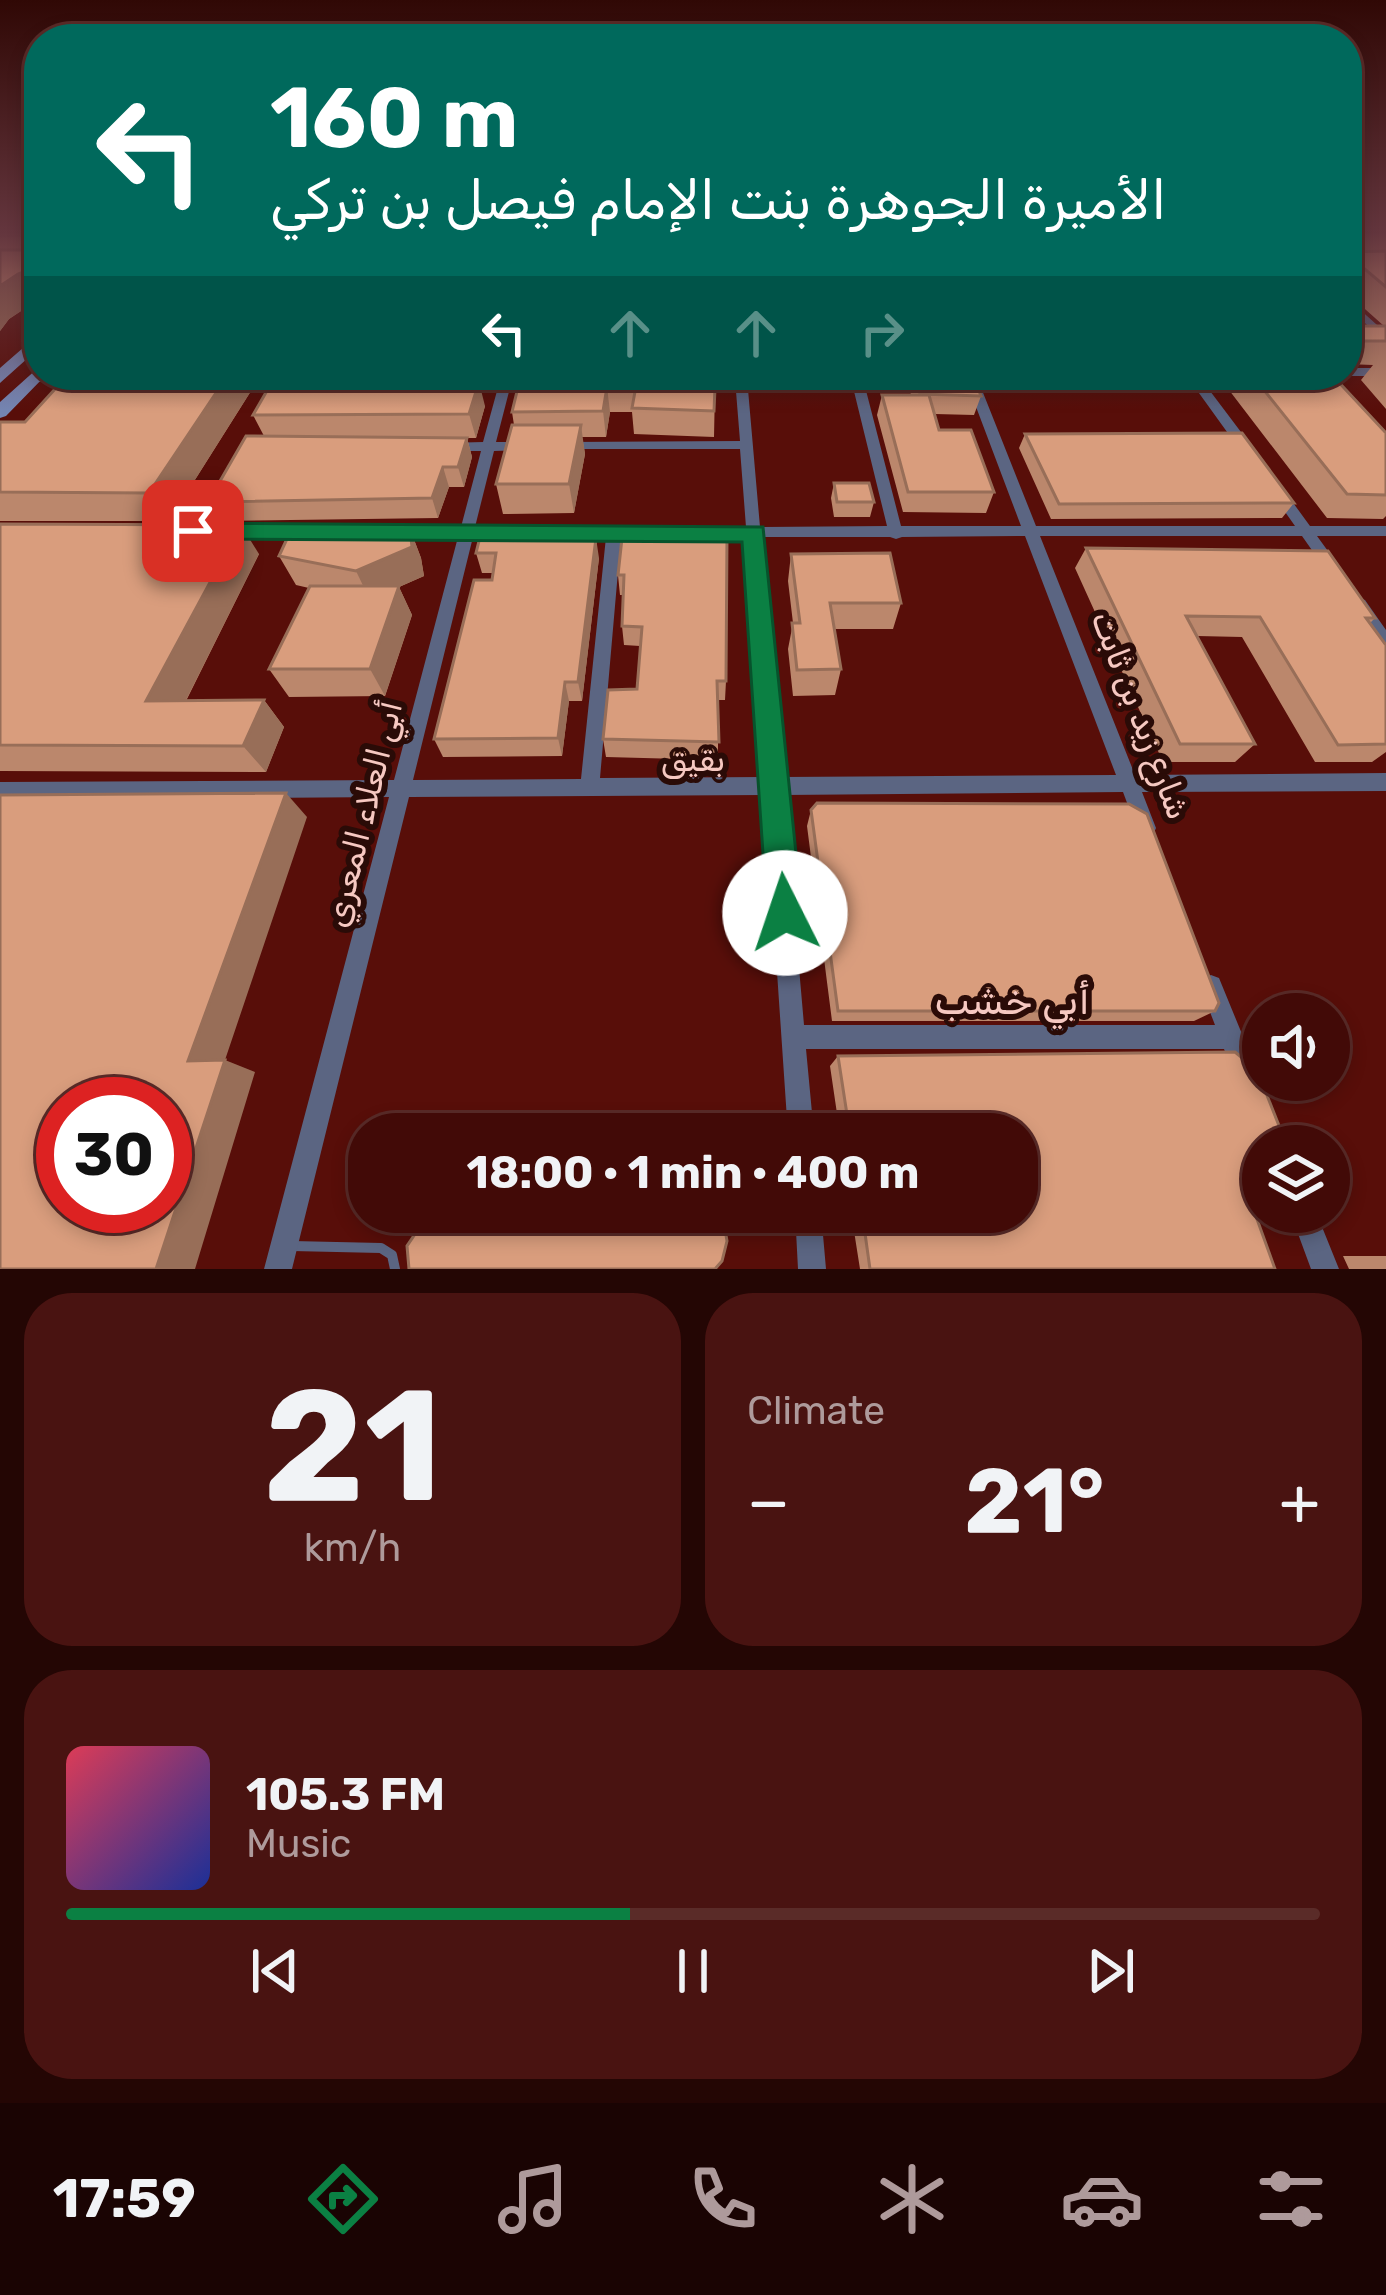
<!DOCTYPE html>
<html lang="en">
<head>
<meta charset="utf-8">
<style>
  body { margin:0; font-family:Rubik,"Noto Sans Arabic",sans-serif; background:#491311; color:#f1f3f6; height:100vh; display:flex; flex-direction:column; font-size:45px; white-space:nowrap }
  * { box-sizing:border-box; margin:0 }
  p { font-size:39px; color:#ae9a9b }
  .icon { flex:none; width:66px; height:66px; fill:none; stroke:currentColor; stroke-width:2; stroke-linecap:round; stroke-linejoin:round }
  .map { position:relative; height:1269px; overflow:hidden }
  .details { display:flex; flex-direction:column; gap:24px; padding:24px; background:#240604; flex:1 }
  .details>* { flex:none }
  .top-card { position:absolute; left:24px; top:24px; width:1338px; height:366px; border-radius:48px; box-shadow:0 6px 18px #0003,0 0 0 3px #5a2b28; background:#00695c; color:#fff; overflow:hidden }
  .controls { position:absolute; left:1242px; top:993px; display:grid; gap:24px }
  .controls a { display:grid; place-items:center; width:108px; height:108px; border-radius:50%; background:#420a07; box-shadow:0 6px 18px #0003,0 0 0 3px #5a2b28; font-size:60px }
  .speed { position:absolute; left:36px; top:1077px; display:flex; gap:24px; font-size:60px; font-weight:700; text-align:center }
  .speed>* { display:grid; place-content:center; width:156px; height:156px; border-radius:50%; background:#420a07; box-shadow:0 6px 18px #0003,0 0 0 3px #5a2b28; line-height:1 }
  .speed .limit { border:18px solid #d22; background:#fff; color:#111 }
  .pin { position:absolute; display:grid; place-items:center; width:102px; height:102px; color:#fff; margin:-51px; border-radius:24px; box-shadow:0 6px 18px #0006 }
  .me { position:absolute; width:132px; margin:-66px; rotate:356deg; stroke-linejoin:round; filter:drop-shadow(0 0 9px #0008) }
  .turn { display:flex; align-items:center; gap:42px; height:252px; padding:0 48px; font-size:54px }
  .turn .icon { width:156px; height:156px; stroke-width:2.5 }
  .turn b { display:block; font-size:84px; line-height:102px }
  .lanes { display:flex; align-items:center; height:114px; padding:0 48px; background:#0003; justify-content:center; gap:60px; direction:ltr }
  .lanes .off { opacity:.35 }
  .big { font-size:90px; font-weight:700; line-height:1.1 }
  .details .tile { flex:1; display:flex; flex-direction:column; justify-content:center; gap:18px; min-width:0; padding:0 42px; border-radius:48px; background:#491311 }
  .details .dial { align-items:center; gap:0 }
  .dial b { font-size:156px; line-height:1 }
  .song { display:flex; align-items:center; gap:36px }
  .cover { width:144px; height:144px; border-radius:18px; background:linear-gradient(135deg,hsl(350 70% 55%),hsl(230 70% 35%)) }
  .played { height:12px; border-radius:6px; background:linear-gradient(90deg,#0b8043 45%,#5a2b28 45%) }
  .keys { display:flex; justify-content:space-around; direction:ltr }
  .heat { display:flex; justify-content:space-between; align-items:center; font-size:66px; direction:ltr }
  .details .tiles { flex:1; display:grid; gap:24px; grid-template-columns:1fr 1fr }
  .tile:last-child { grid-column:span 2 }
  .trip { position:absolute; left:348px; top:1113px; width:690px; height:120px; border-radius:48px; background:#420a07; box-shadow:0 6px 18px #0003,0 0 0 3px #5a2b28; font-weight:700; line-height:120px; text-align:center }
  .tabs { display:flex; height:192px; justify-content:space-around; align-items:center; background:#1a0403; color:#ae9a9b }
  .tabs .icon { width:84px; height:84px }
  .tabs .on { color:#0b8043 }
  .tabs b { font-size:54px; color:#f1f3f6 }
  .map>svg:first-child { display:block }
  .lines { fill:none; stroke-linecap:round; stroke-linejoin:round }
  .service { stroke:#5b6582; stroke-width:10 }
  .minor { fill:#5b6582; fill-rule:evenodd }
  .secondary { fill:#7484b1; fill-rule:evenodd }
  .wall { fill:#bb876c }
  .shaded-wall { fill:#986e58 }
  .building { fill:#d99d7d; stroke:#986e58; stroke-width:3; fill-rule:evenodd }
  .route { fill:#0b8043; stroke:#07532c; stroke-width:3 }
  .labels { text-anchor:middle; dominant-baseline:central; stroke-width:12; stroke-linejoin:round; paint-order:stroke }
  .street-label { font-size:33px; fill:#f6c8c1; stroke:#2a0b07 }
  .near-street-label { font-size:39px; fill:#f6c8c1; stroke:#2a0b07 }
</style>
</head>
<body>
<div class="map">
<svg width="1386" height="1269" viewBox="0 0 1386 1269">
  <rect width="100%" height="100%" fill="#580e09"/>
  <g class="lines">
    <!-- service -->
    <path class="service" d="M292,1246L381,1248L392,1255L395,1269"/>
    <!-- minor -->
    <path class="minor" d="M1347,298L1386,333V342L1347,307Z
      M1347,368H1386V376H1347L1345,375H1347Z
      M39,374L91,375L92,377L86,381L33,382L27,378Z
      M221,375H301L302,377L296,381H226L222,380Z
      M407,375L548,376L542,380H512L496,442H528L535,446L528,450L494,451L475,527H746L740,449H561V443L566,442L740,441L735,379H646L640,375H752L747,378L760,527L887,526L850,375H862L901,526H1021L964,375H976L1036,526H1295L1271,492L1278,487L1283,489L1310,526H1386V536H1317L1341,569L1333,575L1328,573L1302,536H1040L1135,775L1386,773V791L1142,792L1156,828L1153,835L1146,837L1139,835L1123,792L784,795L804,1025H1215L1200,986L1203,978L1211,975L1219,978L1258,1073L1255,1082L1246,1085L1237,1082L1224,1049H806L814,1134H788L765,795L409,797L292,1269H264L389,797L0,800V782L394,780L458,537H391L384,532L391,527H461L481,451H446L439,447L446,443L483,442L500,380H412ZM1025,536L1116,775L782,777L761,537H890L896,539L902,537ZM473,537H606L581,779L413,780ZM621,537H746L763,777L600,778Z
      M1186,375H1198L1250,444V450H1240Z
      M220,480L227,485L200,531L198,535H188L186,531L215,482Z
      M223,526L311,527L318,532L311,537L223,536L216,531Z
      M1359,598L1365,600L1386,630V650L1380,648L1351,604Z
      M795,1212H821L826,1269H798Z
      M1290,1212H1316L1339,1269H1311Z"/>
    <!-- secondary -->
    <path class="secondary" d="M39,334V348L0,383V368Z
      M39,367V375L45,376L6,416L0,418V402Z"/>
  </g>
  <!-- wall -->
  <path class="wall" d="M0,232H39V299L9,319L0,331Z
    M1347,232H1386V250H1347Z
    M1386,251V409L1361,380L1373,365L1347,364V326H1384L1347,293V252Z
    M124,375H244L251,391L169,521H0V422H25Z
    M521,375H669V388H715L714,437L634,434L632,412H610L606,437H582L585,454L574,513L503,514L496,484L514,425L512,412Z
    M907,375H973L981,396L974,415L935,414L939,430L994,492L986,513L903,512L877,415L882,395H911Z
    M1238,375H1332L1386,433V516L1383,519L1327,518L1229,390Z
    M437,382L485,406L476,438H467L472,457L464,487H449L438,518L220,521L208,502L264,436L253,415Z
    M1025,434L1294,503L1282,518L1051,519L1019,448Z
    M834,483L874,502L870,517H834L831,498Z
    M0,524L259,554L186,701L264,700L284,727L266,772L0,771Z
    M410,529L421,558L424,576L399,587L412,615L385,696L289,697L269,669L309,588L296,585L279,556Z
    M622,538L726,681L725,700H718V760L606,757L603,739L637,689L640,646L624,645L622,626L623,595H620L618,575Z
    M1086,548L1375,618L1370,623L1386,645V752L1372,762H1315L1242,637L1197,636L1255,744L1235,762H1163L1075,568Z
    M476,553L599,558L582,701H569L562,756L443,757L434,739L492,580L493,573H482Z
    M791,554L901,603L893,629H834L841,669L835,695L793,696L788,649L793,623L788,581Z
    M811,810L1215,1011L1194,1021H832L807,826Z
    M838,1056L1263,1146V1211H1254L1275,1269H860L851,1212H1017V1134H840L830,1066Z
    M1343,1256H1386V1269H1349Z"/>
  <!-- shaded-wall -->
  <path class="shaded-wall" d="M39,241V299L9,319L0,331V286L18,274L28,251Z
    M228,375H244L251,391L169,521L149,493Z
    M426,375H435L438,385L423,382Z
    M479,382L485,406L476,438L469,414Z
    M607,387L610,412L606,437L603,411Z
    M581,425L585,454L574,513L569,484Z
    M467,438L472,457L464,487L458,467Z
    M443,467L449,487L438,518L432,498Z
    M241,525L259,554L172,728L146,701Z
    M410,529L421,558L424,576L399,587L412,615L385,696L370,669V600L356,571Z
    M596,538L599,558L582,701L578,682Z
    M565,682L569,701L562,756L558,738Z
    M264,700L284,727L266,772L243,746Z
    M286,793L307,817L225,1060L255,1072L195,1269H156L188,1061Z"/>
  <!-- building -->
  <path class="building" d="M0,232H39V241L28,251H39V266L18,274L0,286V250H22L27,245L22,235L0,236Z
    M1386,251V287L1347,254V252Z
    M1347,326H1386V341H1350L1353,343L1347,342Z
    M124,375H228L149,493L0,492V422H25L66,377H122Z
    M276,375H426L423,382H479L469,414L253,415Z
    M521,375H668L667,388H715L714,411L632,408L636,386L607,387L603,411L512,412Z
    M916,375H973L981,396L920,394Z
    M1252,375H1332L1386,433V495L1347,494Z
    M882,395H929L939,430H971L994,492H908Z
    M512,425H581L569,484H496Z
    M1242,433L1294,503L1059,504L1025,434Z
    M246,436L467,438L458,467H443L432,498L208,502Z
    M834,483H869L874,502H837Z
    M0,524L241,525L146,701L264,700L243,746L0,745Z
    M357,525L410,529L412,547L356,571L279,556L292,528Z
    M727,536L726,681H717L719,742L603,739L608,690L637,689L642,627L622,626L624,575H618L622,538Z
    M480,537L596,538L578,682H565L558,738L434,739L474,580H492L496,553H476Z
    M1086,548L1328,551L1375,618H1366L1386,645V744L1338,745L1260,617L1186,616L1255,744H1180Z
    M890,553L901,603H830L841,669L797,670L792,623H800L791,554Z
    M310,586H399L370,669H269Z
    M286,793L188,1061L225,1060L156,1269H0V795ZM63,1104H165V1206H63Z
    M817,803L1129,804L1147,814L1219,1003L1215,1011H838L811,810Z
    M1235,1052L1257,1070L1287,1146H1263V1208H1253L1275,1269H870L862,1212H1017V1134H850L838,1056Z
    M409,1212H722L727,1241L722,1261L715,1269H409L407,1246L417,1231Z"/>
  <!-- sky -->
  <linearGradient id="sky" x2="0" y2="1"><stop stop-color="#300805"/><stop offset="0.57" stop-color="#64363e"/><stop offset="1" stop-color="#64363e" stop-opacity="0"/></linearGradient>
  <rect width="1386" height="410" fill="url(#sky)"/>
  <!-- route -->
  <path class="route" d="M193,523L763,527L802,913L797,925L785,930L772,925L767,913L742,542L193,539L180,531Z"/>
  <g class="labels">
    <!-- street labels -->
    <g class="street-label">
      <text transform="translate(1141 715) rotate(69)">شارع زيد بن ثابت</text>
      <text x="693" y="759">بقيق</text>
      <text transform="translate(363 814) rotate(-76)">أبي العلاء المعري</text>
    </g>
    <!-- near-street labels -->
    <g class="near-street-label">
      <text x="1012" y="1001">أبي خشب</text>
    </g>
  </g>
</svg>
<div class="controls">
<a><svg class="icon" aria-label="sound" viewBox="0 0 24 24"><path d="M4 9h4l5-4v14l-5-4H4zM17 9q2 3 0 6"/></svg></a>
<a><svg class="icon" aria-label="layers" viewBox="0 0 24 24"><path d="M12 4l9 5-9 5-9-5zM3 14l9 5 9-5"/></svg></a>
</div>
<div class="speed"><div class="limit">30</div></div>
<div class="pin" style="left:193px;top:531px;background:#d93025"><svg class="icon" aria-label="arrive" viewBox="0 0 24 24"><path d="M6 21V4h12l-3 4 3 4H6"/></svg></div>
<svg class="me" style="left:785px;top:913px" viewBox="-20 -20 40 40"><circle r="19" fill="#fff"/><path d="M0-13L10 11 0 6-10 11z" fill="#0b8043"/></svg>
<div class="trip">18:00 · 1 min · 400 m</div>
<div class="top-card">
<div class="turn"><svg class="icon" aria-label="left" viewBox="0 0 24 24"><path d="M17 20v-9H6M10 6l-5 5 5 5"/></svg><div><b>160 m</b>الأميرة الجوهرة بنت الإمام فيصل بن تركي</div></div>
<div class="lanes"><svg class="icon" aria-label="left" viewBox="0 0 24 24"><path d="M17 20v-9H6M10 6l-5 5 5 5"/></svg><svg class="icon off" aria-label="ahead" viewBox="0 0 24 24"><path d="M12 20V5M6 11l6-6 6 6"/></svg><svg class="icon off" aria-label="ahead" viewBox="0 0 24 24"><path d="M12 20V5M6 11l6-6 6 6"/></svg><svg class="icon off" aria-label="right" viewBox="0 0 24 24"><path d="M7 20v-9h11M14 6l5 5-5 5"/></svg></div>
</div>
</div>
<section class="details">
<div class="tiles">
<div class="tile dial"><b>21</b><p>km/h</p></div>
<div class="tile"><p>Climate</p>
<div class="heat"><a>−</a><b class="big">21°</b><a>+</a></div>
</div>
<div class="tile">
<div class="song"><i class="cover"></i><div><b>105.3 FM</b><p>Music</p></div></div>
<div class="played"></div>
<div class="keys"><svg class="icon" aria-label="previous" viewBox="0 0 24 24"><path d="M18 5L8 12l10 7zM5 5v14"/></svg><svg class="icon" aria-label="pause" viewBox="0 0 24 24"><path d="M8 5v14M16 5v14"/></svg><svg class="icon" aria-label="next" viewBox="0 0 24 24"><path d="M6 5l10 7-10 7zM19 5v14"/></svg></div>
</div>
</div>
</section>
<nav class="tabs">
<b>17:59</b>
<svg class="icon on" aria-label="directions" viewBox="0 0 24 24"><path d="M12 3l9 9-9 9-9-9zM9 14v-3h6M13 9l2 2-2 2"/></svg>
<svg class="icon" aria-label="music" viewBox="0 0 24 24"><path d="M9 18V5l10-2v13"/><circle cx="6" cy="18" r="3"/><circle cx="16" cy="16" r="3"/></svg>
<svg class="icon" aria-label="phone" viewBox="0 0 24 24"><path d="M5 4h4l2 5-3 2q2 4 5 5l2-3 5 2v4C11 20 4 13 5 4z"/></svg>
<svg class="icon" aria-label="climate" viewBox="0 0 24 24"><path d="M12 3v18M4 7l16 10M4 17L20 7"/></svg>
<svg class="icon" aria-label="car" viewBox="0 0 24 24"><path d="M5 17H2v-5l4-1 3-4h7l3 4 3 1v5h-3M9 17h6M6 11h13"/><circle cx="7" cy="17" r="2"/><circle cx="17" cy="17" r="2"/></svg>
<svg class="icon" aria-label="filters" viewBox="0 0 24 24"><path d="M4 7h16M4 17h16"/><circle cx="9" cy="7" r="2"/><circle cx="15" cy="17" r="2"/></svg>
</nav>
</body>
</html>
